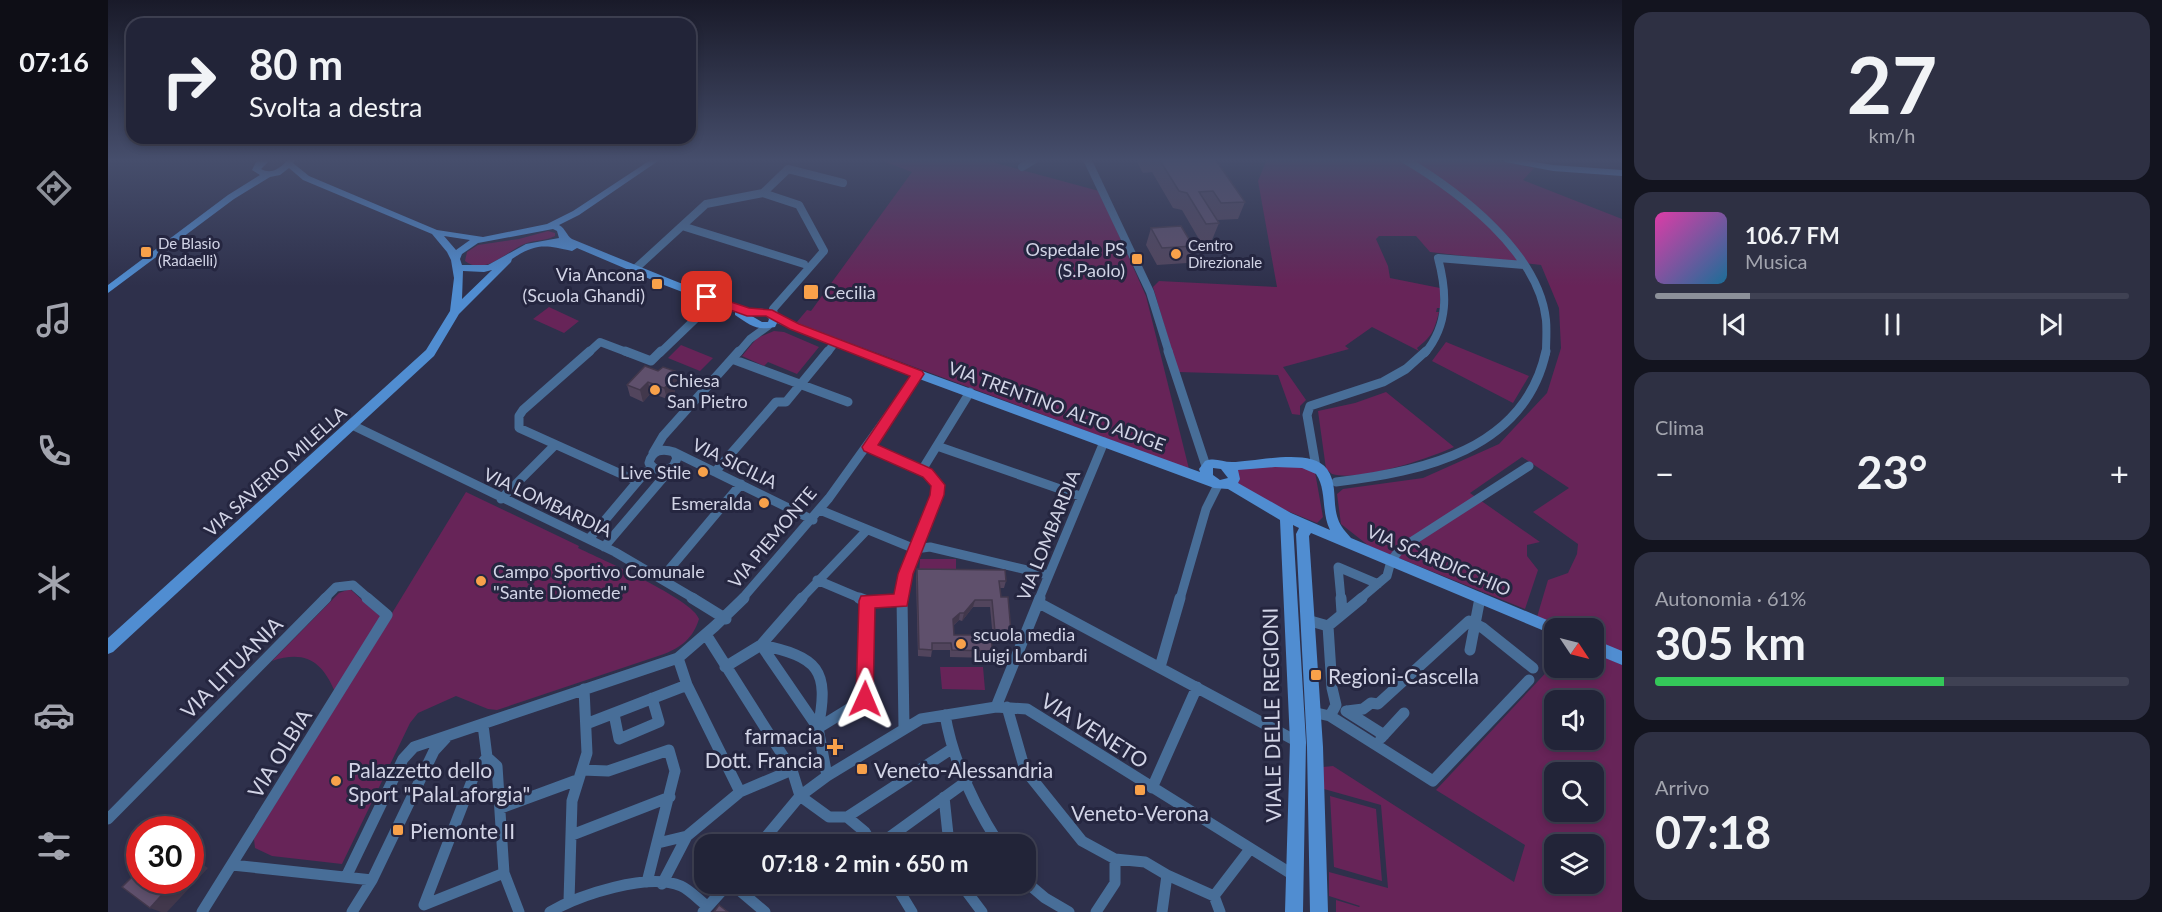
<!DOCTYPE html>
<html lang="it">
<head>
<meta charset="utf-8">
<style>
  body { margin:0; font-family:Lato,sans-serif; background:#2e3043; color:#f1f3f6; height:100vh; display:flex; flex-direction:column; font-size:22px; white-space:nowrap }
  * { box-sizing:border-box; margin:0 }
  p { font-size:20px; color:#a2a4ae }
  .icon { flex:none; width:33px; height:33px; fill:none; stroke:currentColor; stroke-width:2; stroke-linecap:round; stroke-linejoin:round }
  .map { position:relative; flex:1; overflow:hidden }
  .drawer { display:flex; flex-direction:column; gap:12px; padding:12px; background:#13141f; width:540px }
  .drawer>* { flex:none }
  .banner { position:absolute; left:18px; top:18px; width:570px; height:126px; border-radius:18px; box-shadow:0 3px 9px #0003,0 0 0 2px #3f4153; background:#222438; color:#f1f3f6; overflow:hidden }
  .needle { width:39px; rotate:125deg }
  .controls { position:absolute; left:1436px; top:618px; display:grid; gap:12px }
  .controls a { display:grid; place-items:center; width:60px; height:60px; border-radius:12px; background:#222438; box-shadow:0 3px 9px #0003,0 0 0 2px #3f4153; font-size:30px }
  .speed { position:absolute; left:18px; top:816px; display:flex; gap:12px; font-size:30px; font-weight:700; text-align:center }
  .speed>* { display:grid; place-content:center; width:78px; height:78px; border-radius:50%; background:#222438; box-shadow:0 3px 9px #0003,0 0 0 2px #3f4153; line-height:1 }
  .speed .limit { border:9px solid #d22; background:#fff; color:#111 }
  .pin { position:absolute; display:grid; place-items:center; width:51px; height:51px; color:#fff; margin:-26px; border-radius:12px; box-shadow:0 3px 9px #0006 }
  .me { position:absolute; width:66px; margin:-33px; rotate:1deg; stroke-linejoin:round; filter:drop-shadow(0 0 4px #0008) }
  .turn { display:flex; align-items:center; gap:21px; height:126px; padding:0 24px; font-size:27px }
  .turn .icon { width:78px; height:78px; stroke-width:2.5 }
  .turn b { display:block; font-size:42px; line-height:51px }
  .big { font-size:45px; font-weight:700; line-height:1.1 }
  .drawer .card { flex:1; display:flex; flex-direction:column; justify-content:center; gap:9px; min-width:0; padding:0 21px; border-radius:18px; background:#2e3043 }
  .drawer .dial { align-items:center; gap:0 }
  .dial b { font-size:78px; line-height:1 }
  .song { display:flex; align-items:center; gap:18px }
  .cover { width:72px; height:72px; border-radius:9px; background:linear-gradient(135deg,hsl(320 70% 55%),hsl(200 70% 35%)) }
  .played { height:6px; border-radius:3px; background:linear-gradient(90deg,#8c9099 20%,#3f4153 20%) }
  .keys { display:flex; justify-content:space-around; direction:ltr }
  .heat { display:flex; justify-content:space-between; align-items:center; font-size:33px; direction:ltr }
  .charge { height:9px; border-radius:4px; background:linear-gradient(90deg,#34c759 61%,#3f4153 0) }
  .trip { position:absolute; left:586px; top:834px; width:342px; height:60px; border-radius:18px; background:#222438; box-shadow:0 3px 9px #0003,0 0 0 2px #3f4153; font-weight:700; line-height:60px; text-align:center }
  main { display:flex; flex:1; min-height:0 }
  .tab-bar { display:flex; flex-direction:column; width:108px; justify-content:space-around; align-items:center; background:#0e0e16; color:#a2a4ae }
  .tab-bar .icon { width:42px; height:42px }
  .tab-bar .on { color:#8c9099 }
  .tab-bar b { font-size:27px; color:#f1f3f6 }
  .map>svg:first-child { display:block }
  .green { fill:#672458; fill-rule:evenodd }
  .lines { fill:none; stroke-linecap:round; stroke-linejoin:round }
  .street-far2 { stroke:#486e98; stroke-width:8 }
  .street-far1 { stroke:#486e98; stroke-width:9 }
  .street { stroke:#486e98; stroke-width:11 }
  .secondary { fill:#508dd1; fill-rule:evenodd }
  .wall { fill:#52455d }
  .shaded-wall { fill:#42384c }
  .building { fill:#5f506c; stroke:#42384c; stroke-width:1.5 }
  .route { fill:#e11d48; stroke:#92132f; stroke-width:1.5 }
  .poi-dot { fill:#f8a14a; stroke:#252640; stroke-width:2 }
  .labels { text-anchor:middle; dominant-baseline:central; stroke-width:6; stroke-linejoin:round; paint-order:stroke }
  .far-poi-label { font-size:15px; fill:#d2d4e6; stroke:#252640; text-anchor:start }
  .poi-label { font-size:18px; fill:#d2d4e6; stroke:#252640; text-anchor:end }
  .street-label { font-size:18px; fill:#d2d4e6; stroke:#252640 }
  .near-street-label { font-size:21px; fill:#d2d4e6; stroke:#252640 }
  .near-poi-label { font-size:21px; fill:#d2d4e6; stroke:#252640; text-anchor:start }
</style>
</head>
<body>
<main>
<nav class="tab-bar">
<b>07:16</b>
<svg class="icon on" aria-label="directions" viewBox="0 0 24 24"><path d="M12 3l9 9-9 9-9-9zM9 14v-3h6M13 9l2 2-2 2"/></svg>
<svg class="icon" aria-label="music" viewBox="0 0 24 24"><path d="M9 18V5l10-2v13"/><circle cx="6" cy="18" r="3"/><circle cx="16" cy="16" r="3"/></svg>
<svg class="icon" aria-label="phone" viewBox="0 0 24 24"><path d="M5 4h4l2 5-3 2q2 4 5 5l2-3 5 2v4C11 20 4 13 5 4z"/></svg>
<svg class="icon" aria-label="climate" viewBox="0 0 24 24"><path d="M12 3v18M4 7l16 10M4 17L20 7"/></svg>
<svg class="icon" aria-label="car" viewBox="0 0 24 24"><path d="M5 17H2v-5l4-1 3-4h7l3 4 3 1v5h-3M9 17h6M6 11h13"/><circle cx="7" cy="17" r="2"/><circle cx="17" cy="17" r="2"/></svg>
<svg class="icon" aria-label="filters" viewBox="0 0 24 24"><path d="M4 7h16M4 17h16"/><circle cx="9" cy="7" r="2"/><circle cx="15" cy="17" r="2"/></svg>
</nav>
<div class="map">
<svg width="1514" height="912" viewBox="0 0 1514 912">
  <rect width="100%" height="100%" fill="#2e304b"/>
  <!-- green -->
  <path class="green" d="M770,159H873L991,191L1038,296L1081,469L688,323L699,310L703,311L804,172Z
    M1159,159H1383L1426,168L1415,180L1514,219V654L1485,641V628H1456L1429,617L1440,580L1460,573L1469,554L1470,544L1425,512L1461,488L1414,457L1362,493L1432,542L1419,545V556L1430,570L1417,609L1261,546L1233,524L1229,494L1235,489L1315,478L1391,444L1439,393L1453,348L1451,308L1433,265L1322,252L1308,236H1271L1268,239L1280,266L1282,278L1332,288V308H1329L1328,312H1331C1326,332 1323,337 1309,348L1311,351L1264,327L1237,346L1241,349L1175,367L1198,400L1192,406V415L1184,414L1170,375L1070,372L1045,287L1051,281L1169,287L1150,181Z
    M440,231L447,233V236C438,241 428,240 419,243C400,249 378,277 357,261L359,252L370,245L411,239Z
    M441,307L471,321L456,333L425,319Z
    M666,331L676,332L711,347L689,374L660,362L656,366L634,356L649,338Z
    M1338,342L1421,376L1405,403L1324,361Z
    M573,345L605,358L592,371L560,358Z
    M1278,392L1346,447C1319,459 1252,482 1224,474L1218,469L1210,411L1247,403Z
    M1147,467H1194L1207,472L1215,517L1209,523L1157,502L1128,484L1126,469Z
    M358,492L471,546L470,548C491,558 586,600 591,619C585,638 574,647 556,654L389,710L380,709L348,696L310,713L302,723L234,864L164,856L147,848L146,839Z
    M812,559H848V569L895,570V576L811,575Z
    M242,589L274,618L227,692C214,661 197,650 164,661L231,593Z
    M1485,652L1514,665V912H1228V900L1251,907L1252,906L1221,896V872L1280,888L1273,805L1216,789L1215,767L1225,766L1406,882L1417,845L1328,790L1446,664V668H1485ZM1446,700H1485V740H1446ZM1446,772H1485V812H1446ZM1446,844H1485V884H1446Z
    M832,667H875L877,690L834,689Z
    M1222,796L1268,809L1274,881L1226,867Z"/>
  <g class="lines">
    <!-- street-far2 -->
    <path class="street-far2" d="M979,159L1042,292L1061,353
      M1296,159C1350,191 1431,252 1438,320C1439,331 1438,342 1438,353
      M914,167L927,159
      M655,193L691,205L716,251L665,309L666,315
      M574,226L696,264
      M527,269L598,204L655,193L680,169L735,183
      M480,353L492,342L521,353
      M552,353L603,304
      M630,353L642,339L660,326
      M719,353L725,345
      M1317,353C1341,324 1339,292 1330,258L1416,265"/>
    <!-- street-far1 -->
    <path class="street-far1" d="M482,351L415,410L411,416V428L522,478L539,471
      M517,351L543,361L553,351
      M1060,351L1098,466
      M624,359L740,402
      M244,425L507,552L587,599
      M829,446L972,496
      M761,447L814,470L830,485L829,495L797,574L793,599
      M566,452L705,520
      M545,453L555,436L631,351
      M1208,467L1199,415L1202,406L1275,382L1298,369L1318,351
      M814,470L862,392
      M607,472L668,402H678L720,351
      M1228,482C1314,472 1417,450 1438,351
      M393,499L446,446
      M712,510L807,549L822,547L940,575
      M481,539L535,475
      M496,547L566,465L569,458L566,452C554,448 544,450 541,463C547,471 553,471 562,468
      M554,578L633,484
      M709,580L754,599
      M216,599L228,587L245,585L261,599
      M634,599L721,498L810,374
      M693,599L759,530
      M931,599L996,442
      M1072,599L1098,509L1110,485
      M1233,599L1230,567L1270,584
      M1252,599L1279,576L1283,561L1292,549L1421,466"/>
    <!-- street -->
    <path class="street" d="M584,598L618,619
      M751,598L759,601H793
      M794,598L796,728
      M1233,598L1234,613
      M931,603L1190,742
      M1199,620L1220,626L1254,598
      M1220,626L1224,688L1228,705L1222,716
      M599,636L684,770L692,796
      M653,645L694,598
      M653,645C710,657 722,669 710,728
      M1362,650L1372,598
      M570,658L579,685L632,792
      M617,667L653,645L710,728L719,776
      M1052,667L1072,598
      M888,707L932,598
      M899,707L917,770L974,841L1007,859L1037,862L1059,875L1106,896
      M1238,711L1276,735
      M1239,711L1255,709L1263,703L1270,704L1361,621L1375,628L1425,668
      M1204,712L1222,716L1325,781L1421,680
      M506,714L511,739L551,722L544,698
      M837,715C845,761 866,805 891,844
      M478,724L579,685
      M375,725L379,757
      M710,728L757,699L759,601
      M1273,738L1296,713
      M379,757L389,766L396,873L316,905L367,773Z
      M474,770L500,771L561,750L567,771L539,882
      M1044,788L1089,687
      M692,796L721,817H739L757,832L764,844
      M836,797L841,844
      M393,808L469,780
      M739,817L845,748
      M0,819L218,598
      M464,835L562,797
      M550,843L579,836
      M652,844L692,796L719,776L813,719L888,707L919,709L1187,876
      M772,844L859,781
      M124,865L264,880
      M396,873L411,912
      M238,877L295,759L306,747L570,658L607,626L636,598
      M918,882L937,898L961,912
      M554,884L579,836L632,792L684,770
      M624,884L657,912
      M787,884L804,912
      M853,884L874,912
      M461,901L464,801L479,753L476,689
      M94,912L279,615L259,598
      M244,912L264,880L326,751L338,738
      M442,912C471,895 540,872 573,886C582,890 591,900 599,906
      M595,912L620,884
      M988,912L1007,883V859
      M1054,912L1059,875
      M1112,912L1106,896L1142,849"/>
    <!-- secondary -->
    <path class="secondary" d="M154,159H163L153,169C164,175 173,168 180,159H188L185,163L201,176L329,230L375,237L439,224L465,211L544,159H553L471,215L451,225C458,229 458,235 464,239C520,262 575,285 632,306C647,312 657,304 671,316L814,371L1092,472L1091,469L1097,461C1107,457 1114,462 1124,462C1147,462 1203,447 1219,469C1230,484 1224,503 1230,519C1232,526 1238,532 1243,538L1451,625L1453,628H1446V635L1203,533L1201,536L1215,747L1220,912H1202L1199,747L1188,534L1191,528L1185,525L1198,742L1195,912H1177L1182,742L1172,520L1120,489L1106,488L806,377L669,323L667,327C648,331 642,325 627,315V312L556,285L469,248L464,251C437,245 428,243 404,259L403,262L351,314L326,356L5,652L0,654V638L318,350L342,311L346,278L343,260L339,252L324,234L195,180L181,168L172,175L162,177L126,199L0,293V285L120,195L152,175L144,170L148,162ZM445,229L449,231L451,238L418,244L380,265H354L352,259L354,254L370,243ZM336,236L362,240L348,250ZM384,270L354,299L355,271L376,272ZM642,315H658L661,319L660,322H654ZM1167,467L1194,468L1208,474C1219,490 1213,512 1222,530L1183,513L1130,483L1132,479L1130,470ZM1105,468L1113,469L1120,478L1112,480L1105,475Z
      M1393,159H1409L1445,165L1514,170V176L1445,171L1397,162Z
      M1485,639L1514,651V665L1485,653Z"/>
  </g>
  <!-- wall -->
  <path class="wall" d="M1030,159H1107L1137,202L1130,219L1109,220L1111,223L1104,240L1092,241L1074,210L1065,208L1044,172L1035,173L1029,162Z
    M1043,228L1085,246L1079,263L1049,265L1038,245Z
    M550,371H567L570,383L566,387L567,393L559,399L543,393L535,402L522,396L519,385Z
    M809,569L898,581L896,588H892L893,597L903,632L901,639H885L882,607H865L854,621L851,620L846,625V635L884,651L882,658L842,657V650H824L823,657L810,656L808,577Z"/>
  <!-- shaded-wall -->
  <path class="shaded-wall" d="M567,371L570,383L566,387L567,393L559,399L556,388L561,378Z
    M540,382L543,393L535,402L532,390Z
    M867,600L865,607L854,621L856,613Z
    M852,613L851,620L844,626L845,619Z
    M82,856L100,868L59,912H53L42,908L67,880H82Z"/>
  <!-- building -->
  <path class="building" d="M1051,159H1107L1137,202L1113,203L1105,191L1091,192L1111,223L1098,224L1079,193L1071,191Z
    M1073,226L1085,246L1054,248L1043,228Z
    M537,366L550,371L555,367L567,371L561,378L564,382L556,388L540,382L532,390L519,385Z
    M809,569L897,570L898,581H891L893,597H900L903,632H887L884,600H867L856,613H852L845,619L846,635H883L884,651L844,650L843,643H824V650L811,649Z
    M32,869V880H67L42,908L14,887Z
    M611,905L620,912H606Z"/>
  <!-- sky -->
  <linearGradient id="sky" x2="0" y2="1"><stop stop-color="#191a29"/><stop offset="0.56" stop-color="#464e6c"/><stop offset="1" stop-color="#464e6c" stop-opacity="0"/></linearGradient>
  <rect width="1514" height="286" fill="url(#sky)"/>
  <!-- route -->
  <path class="route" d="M599,294L641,308L664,310L691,324L814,371L816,374L770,445L824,469L837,485L836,495L805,574L799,606L767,608L765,699L763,705L757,707L751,705L748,699L751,601L753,596L786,594L790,574L822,495L823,486L815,477L756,451L754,447L802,376L682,329L658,316H639L595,300V295Z"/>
  <!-- markers -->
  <g class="poi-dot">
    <rect x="32" y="246" width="12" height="12" rx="3"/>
    <circle cx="1068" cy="254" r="6"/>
    <rect x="1023" y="253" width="12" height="12" rx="3"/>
    <rect x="543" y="278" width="12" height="12" rx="3"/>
    <rect x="695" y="284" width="16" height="16" rx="3"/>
    <circle cx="547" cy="390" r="6"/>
    <circle cx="595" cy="472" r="6"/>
    <circle cx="656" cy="503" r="6"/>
    <circle cx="373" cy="581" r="6"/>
    <circle cx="853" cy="644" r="6"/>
    <rect x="1202" y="669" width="12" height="12" rx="3"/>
    <path d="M724 738h6v6h6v6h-6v6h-6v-6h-6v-6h6z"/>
    <rect x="748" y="763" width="12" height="12" rx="3"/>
    <circle cx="228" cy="781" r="6"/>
    <rect x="1026" y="784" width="12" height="12" rx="3"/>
    <rect x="284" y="824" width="12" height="12" rx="3"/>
  </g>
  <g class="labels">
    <!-- far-poi labels -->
    <g class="far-poi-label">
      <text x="50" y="243">De Blasio<tspan x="50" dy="17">(Radaelli)</tspan></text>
      <text x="1080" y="245">Centro<tspan x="1080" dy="17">Direzionale</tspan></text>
    </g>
    <!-- poi labels -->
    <g class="poi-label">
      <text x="1017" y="249">Ospedale PS<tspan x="1017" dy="21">(S.Paolo)</tspan></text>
      <text x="537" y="274">Via Ancona<tspan x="537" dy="21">(Scuola Ghandi)</tspan></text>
      <text x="716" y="292" text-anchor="start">Cecilia</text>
      <text x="559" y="380" text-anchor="start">Chiesa<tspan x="559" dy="21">San Pietro</tspan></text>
      <text x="583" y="472">Live Stile</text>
      <text x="644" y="503">Esmeralda</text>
      <text x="385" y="571" text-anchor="start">Campo Sportivo Comunale<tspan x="385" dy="21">"Sante Diomede"</tspan></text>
      <text x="865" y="634" text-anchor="start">scuola media<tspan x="865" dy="21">Luigi Lombardi</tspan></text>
    </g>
    <!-- street labels -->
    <g class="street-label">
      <text transform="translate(949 406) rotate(20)">VIA TRENTINO ALTO ADIGE</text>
      <text transform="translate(627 463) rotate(26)">VIA SICILIA</text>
      <text transform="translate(167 471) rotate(-42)">VIA SAVERIO MILELLA</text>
      <text transform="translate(440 502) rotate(25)">VIA LOMBARDIA</text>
      <text transform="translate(940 535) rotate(-68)">VIA LOMBARDIA</text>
      <text transform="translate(664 537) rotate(-50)">VIA PIEMONTE</text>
      <text transform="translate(1331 560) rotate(23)">VIA SCARDICCHIO</text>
    </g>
    <!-- near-street labels -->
    <g class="near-street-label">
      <text transform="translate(123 667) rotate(-45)">VIA LITUANIA</text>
      <text transform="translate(1163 715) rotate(-91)">VIALE DELLE REGIONI</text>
      <text transform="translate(987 730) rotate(32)">VIA VENETO</text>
      <text transform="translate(171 753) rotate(-58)">VIA OLBIA</text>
    </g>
    <!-- near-poi labels -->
    <g class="near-poi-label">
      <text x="1220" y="675">Regioni-Cascella</text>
      <text x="715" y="735" text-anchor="end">farmacia<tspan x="715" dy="24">Dott. Francia</tspan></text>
      <text x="240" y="769">Palazzetto dello<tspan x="240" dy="24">Sport "PalaLaforgia"</tspan></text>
      <text x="766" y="769">Veneto-Alessandria</text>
      <text x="1032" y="812" text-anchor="middle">Veneto-Verona</text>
      <text x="302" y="830">Piemonte II</text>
    </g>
  </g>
</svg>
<div class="controls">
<a><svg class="needle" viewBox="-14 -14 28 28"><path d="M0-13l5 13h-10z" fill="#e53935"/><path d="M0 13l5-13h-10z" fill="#a2a4ae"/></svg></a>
<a><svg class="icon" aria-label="sound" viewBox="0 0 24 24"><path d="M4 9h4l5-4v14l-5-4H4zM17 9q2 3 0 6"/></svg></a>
<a><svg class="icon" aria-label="search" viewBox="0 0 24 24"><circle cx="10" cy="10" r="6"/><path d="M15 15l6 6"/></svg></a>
<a><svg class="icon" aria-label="layers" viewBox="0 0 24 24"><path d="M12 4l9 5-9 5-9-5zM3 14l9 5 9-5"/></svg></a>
</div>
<div class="speed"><div class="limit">30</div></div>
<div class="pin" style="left:599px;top:297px;background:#d93025"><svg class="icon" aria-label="arrive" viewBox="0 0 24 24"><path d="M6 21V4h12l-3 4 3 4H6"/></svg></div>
<svg class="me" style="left:757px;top:699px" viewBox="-20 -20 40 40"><path d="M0-17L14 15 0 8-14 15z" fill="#e11d48" stroke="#fff" stroke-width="4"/></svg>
<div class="trip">07:18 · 2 min · 650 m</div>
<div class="banner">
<div class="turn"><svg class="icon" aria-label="right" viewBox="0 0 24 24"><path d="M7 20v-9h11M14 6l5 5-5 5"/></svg><div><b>80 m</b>Svolta a destra</div></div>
</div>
</div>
<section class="drawer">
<div class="card dial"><b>27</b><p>km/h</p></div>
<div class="card">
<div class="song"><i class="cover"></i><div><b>106.7 FM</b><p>Musica</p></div></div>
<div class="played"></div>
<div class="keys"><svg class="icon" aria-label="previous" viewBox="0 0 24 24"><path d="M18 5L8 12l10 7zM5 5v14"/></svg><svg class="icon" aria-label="pause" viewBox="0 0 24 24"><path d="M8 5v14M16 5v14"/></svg><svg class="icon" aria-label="next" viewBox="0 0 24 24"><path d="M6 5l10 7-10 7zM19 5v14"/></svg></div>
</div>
<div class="card"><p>Clima</p>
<div class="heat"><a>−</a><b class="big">23°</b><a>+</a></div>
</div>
<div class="card"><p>Autonomia · 61%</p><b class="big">305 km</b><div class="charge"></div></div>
<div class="card"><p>Arrivo</p><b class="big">07:18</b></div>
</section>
</main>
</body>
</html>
